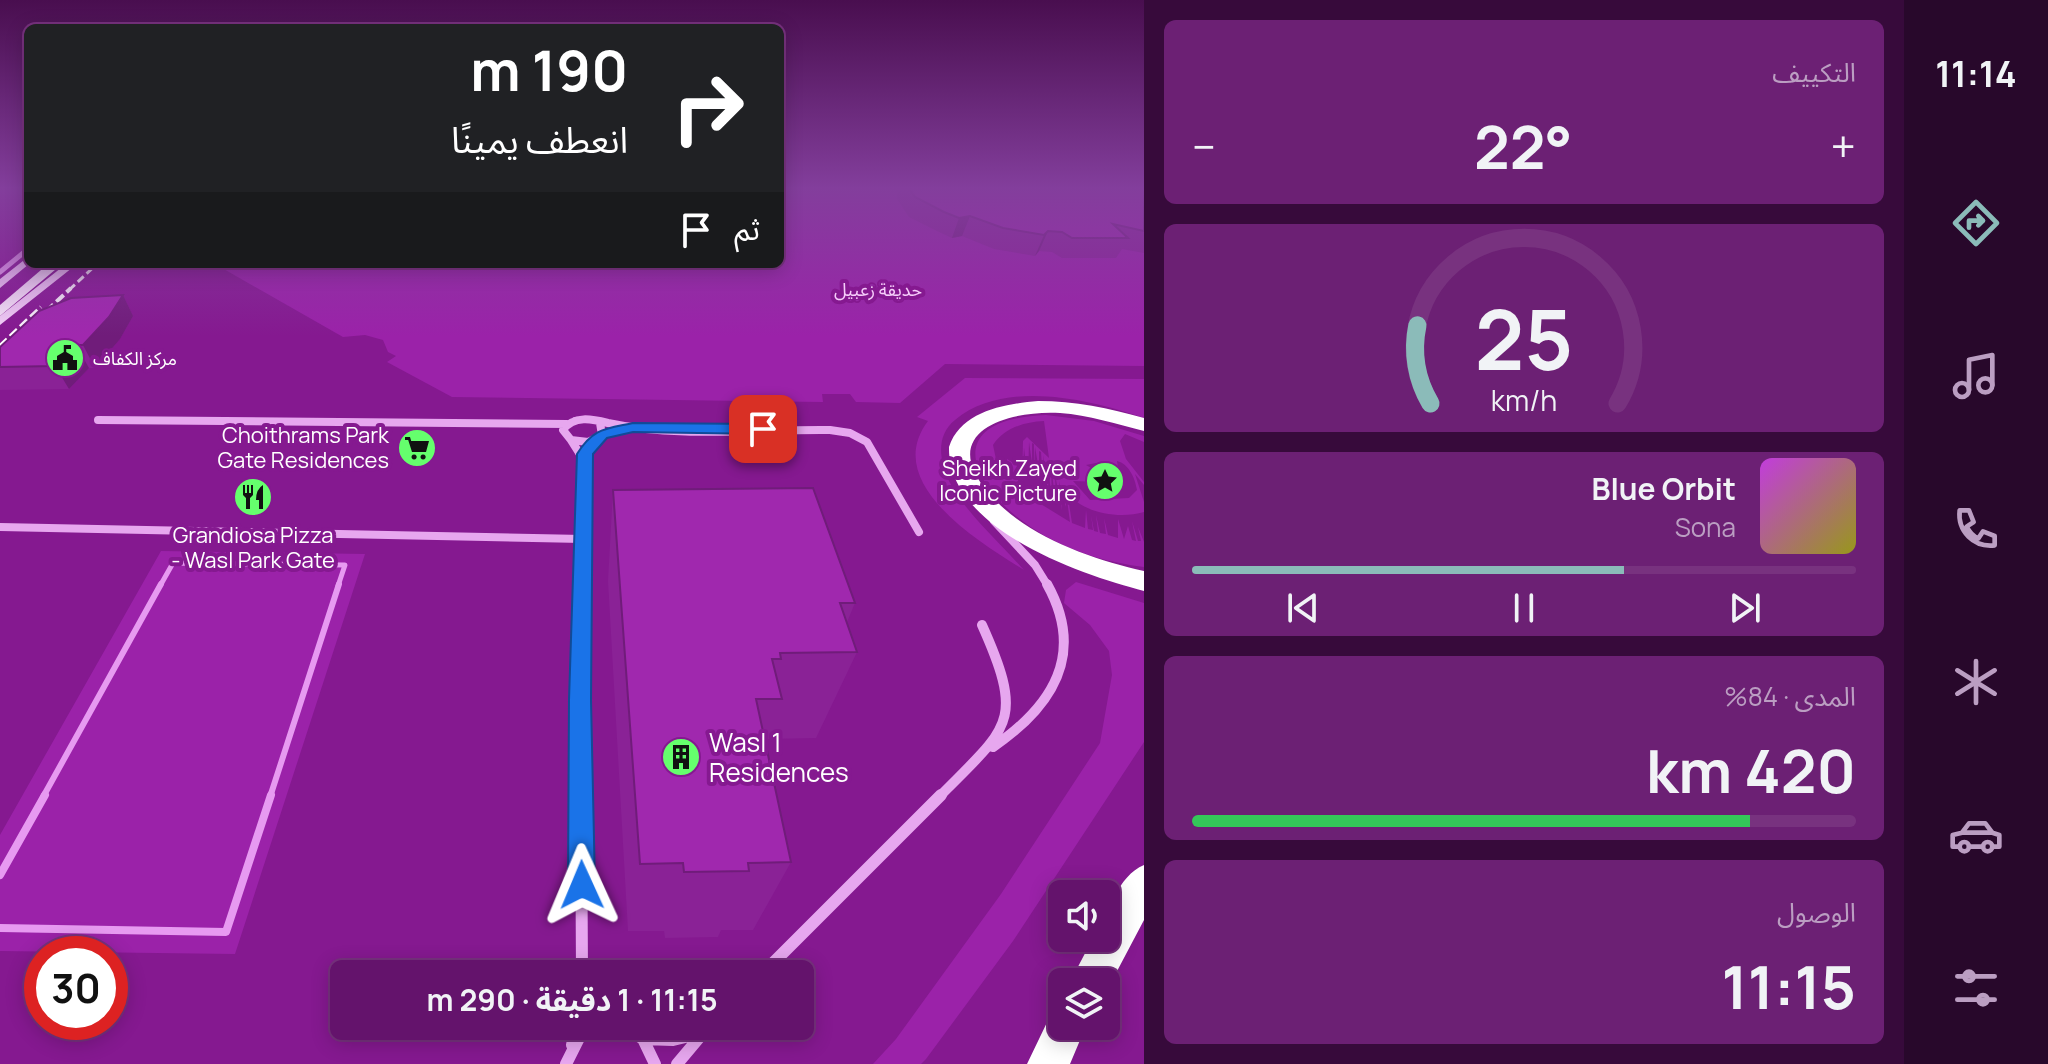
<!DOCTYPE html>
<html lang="ar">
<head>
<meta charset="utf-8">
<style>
  body { margin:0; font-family:Manrope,"Noto Sans Arabic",sans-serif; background:#6c2074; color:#f1f3f6; direction:rtl; height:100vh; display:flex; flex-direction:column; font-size:30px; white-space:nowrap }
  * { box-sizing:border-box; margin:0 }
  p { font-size:26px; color:#bb9ec2 }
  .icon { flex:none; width:44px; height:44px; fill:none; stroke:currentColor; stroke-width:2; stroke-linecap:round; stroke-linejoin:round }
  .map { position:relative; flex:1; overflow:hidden; direction:ltr }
  .drawer { display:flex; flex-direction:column; gap:20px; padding:20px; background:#370a3b; width:760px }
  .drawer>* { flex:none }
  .top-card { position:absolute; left:24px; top:24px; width:760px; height:244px; border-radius:12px; box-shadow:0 4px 20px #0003,0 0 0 2px #78327f; direction:rtl; background:#202124; color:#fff; overflow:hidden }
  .buttons { position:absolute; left:1048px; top:880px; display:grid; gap:16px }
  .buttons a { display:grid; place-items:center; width:72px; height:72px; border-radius:12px; background:#64136c; box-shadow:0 4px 20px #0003,0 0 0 2px #78327f; font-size:40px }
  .speed { position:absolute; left:24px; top:936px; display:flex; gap:16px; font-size:40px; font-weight:700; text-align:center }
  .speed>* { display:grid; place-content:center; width:104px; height:104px; border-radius:50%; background:#64136c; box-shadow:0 4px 20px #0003,0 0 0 2px #78327f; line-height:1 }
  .speed .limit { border:12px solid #d22; background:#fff; color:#111 }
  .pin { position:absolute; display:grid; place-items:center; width:68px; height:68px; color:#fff; margin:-34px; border-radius:16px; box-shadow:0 4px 12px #0006 }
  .me { position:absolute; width:88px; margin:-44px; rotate:359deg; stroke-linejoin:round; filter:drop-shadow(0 0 6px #0008) }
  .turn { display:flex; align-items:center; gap:28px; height:168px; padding:0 24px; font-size:36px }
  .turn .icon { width:104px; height:104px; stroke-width:2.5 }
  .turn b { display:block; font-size:56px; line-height:68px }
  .then { display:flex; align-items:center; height:76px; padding:0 24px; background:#0003; gap:16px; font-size:30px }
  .big { font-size:60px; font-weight:700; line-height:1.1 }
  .drawer .widget { flex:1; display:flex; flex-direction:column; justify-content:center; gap:12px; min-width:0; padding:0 28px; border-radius:12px; background:#6c2074 }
  .drawer .dial { align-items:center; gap:0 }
  .dial svg { height:208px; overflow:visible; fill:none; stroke:#78327f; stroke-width:7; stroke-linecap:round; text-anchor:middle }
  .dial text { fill:#f1f3f6; stroke:none }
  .song { display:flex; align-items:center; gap:24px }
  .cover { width:96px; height:96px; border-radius:12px; background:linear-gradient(135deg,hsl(290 70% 55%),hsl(60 70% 35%)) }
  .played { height:8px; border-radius:4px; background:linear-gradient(90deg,#8bbbb9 65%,#78327f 65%) }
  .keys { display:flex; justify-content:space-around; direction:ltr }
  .heat { display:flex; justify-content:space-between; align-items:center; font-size:44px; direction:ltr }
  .charge { height:12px; border-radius:6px; background:linear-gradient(90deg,#34c759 84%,#78327f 0) }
  .trip { position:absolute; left:330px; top:960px; width:484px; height:80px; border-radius:12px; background:#64136c; box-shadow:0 4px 20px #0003,0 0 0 2px #78327f; font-weight:700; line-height:80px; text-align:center; direction:rtl }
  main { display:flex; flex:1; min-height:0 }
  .dock { display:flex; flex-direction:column; width:144px; justify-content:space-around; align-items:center; background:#28082b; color:#bb9ec2 }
  .dock .icon { width:56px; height:56px }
  .dock .selected { color:#8bbbb9 }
  .dock b { font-size:36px; color:#f1f3f6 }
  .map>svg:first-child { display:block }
  .green { fill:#9b22a9; fill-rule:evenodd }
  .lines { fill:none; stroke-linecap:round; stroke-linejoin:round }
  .stream-far2 { stroke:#e79af1; stroke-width:5 }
  .stream-far1 { stroke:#e79af1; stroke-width:6 }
  .stream { stroke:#e79af1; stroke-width:8 }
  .minor-far4 { stroke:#e7a7ef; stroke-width:5 }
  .minor-far3 { stroke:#e7a7ef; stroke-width:6 }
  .minor-far2 { stroke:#e7a7ef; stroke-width:8 }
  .minor-far1 { stroke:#e7a7ef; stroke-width:10 }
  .minor { stroke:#e7a7ef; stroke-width:12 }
  .secondary { fill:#f7d5fb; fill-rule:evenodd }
  .primary { fill:#feefff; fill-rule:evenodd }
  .motorway { fill:#fff; fill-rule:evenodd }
  .rail-far1 { stroke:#fff; stroke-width:3; stroke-dasharray:8 4; stroke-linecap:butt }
  .rail { stroke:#fff; stroke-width:4; stroke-dasharray:10 4; stroke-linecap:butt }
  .wall { fill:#8a2296 }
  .shaded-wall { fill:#701c7a }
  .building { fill:#a028ae; stroke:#701c7a; stroke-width:2 }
  .route { fill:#1a73e8; stroke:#114b97; stroke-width:2 }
  .labels { text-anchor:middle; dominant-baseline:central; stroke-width:8; stroke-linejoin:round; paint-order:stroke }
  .far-park-label { font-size:18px; fill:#f6cdfb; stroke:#851990 }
  .far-poi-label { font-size:18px; fill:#fff; stroke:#851990; text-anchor:start }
  .poi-label { font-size:22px; fill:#fff; stroke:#851990; text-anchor:end }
  .near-poi-label { font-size:26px; fill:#fff; stroke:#851990; text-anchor:start }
</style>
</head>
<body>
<main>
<nav class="dock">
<b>11:14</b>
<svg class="icon selected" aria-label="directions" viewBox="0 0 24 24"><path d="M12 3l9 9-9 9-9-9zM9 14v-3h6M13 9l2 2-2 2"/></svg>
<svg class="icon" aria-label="music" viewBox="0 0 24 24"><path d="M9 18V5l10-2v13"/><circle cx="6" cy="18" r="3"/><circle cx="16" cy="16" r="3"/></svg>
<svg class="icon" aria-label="phone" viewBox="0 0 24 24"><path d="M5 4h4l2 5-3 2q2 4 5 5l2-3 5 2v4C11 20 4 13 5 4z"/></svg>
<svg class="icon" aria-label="climate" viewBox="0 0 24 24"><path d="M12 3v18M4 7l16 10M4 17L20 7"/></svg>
<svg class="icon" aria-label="car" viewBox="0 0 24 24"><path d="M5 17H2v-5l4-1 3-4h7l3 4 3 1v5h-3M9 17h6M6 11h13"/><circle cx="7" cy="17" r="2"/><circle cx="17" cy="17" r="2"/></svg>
<svg class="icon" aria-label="filters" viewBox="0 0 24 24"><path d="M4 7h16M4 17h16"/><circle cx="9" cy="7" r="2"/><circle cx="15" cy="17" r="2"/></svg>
</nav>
<section class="drawer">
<div class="widget"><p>التكييف</p>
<div class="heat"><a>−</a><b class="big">22°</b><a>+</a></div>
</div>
<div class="widget dial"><svg viewBox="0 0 100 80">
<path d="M14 69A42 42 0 1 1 86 69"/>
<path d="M14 69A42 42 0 0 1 9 39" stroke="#8bbbb9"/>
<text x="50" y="56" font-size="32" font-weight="700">25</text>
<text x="50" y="72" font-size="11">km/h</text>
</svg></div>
<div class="widget">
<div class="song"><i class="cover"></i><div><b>Blue Orbit</b><p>Sona</p></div></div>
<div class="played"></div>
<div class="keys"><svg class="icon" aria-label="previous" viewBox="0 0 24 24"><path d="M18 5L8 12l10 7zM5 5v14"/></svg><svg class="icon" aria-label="pause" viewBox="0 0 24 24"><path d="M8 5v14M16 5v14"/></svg><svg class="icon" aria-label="next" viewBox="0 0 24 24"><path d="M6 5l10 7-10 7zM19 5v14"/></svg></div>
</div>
<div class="widget"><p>المدى · 84%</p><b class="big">420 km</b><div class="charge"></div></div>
<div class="widget"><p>الوصول</p><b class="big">11:15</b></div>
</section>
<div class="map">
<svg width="1144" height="1064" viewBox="0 0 1144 1064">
  <rect width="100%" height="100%" fill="#851990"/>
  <!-- green -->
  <path class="green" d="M780,187H1144V366L945,364L900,403L856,402L850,394H822L823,402L452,397L387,362L396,356L388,352L383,340L365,335L343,337L215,264H780Z
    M965,378L1144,379V418C1089,399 1004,379 955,420C936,435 939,460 949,481C964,511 1001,544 1024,570C979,542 881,483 928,421L917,417Z
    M1046,415L1094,421L1144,436V442L1125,434L1120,441L1126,459L1144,482V485L1135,474L1144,502V512C1118,520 1079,512 1067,491L1072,523L1085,528L1086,510L1088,529L1093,530L1091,515L1094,531L1098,532L1096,515L1100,533L1106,534L1104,518L1108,535L1118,538V519L1124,539L1128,526L1132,540L1136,541L1132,521L1138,541H1141L1138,527L1144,542V567C1110,563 1076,553 1045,536C978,498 929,420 1046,415ZM1044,421L1049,458L1027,437L1023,441L1022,484L1024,448L1028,481L1029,442L1032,463V443L1034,444V474L1035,447L1039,470V451L1041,452L1044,497L1043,455L1049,501L1047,460L1052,499L1051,465L1056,506L1055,474L1062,511L1059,481L1066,507V492L1070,522L1018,490V466L1007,459V480L997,464L993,445C1004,428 1024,422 1044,421ZM1117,461C1129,464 1135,478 1137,490L1129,498L1090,500L1073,481L1099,482L1093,469L1086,465L1096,463L1106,468L1099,463L1115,466L1107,471L1118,468Z
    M161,551L365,554L235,954L0,951V835Z
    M1076,582L1144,603V742L1013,941L926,1059L921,1064H873L896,1039L1001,894L1100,743L1112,675L1109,651L1090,625L1064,603L1066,590Z"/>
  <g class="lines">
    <!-- stream-far2 -->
    <path class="stream-far2" d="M160,586L173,563L345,565L338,586"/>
    <!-- stream-far1 -->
    <path class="stream-far1" d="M43,797L161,584
      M270,797L339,584"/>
    <!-- stream -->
    <path class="stream" d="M0,875L45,795
      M0,928L226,932L271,795"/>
    <!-- minor-far4 -->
    <path class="minor-far4" d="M0,272L28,249"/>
    <!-- minor-far3 -->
    <path class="minor-far3" d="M98,420H123
      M575,420H596"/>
    <!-- minor-far2 -->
    <path class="minor-far2" d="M98,420L567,424
      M600,423L602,435L588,442L571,440L563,430C574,415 592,419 608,423C677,438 759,429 830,430L850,433L867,442L919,532
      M571,440L583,459L581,586
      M994,521L1035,565L1048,586
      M0,527L583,539"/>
    <!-- minor-far1 -->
    <path class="minor-far1" d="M993,747C1053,706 1086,654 1047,584
      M581,797V584
      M939,797C1008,727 1026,723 982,625"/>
    <!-- minor -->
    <path class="minor" d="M581,795L582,974
      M762,974L941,795
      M623,1026L643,1039L655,1064
      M643,1039L673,1040L702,1033
      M572,1045L576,1026
      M566,1064L579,1038L596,1026
      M677,1064L709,1026"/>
    <!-- secondary -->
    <path class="secondary" d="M28,257L29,264L0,288V279Z
      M66,264H77L0,325V316Z"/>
    <!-- primary -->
    <path class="primary" d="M48,264H62L0,316V305Z"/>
    <!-- motorway -->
    <path class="motorway" d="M1038,401C1075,401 1109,408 1144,418V431C1116,424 1089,415 1060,413C1009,410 936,431 988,492C1024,536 1091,559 1144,571V591C1081,575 947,529 949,447C961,411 1005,404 1038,401Z
      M1144,865V920L1106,992V982H1070L1093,938H1106C1106,912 1118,876 1144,865Z
      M1062,1007V1026H1086L1070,1064H1027L1052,1012Z"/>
    <!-- rail-far1 -->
    <path class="rail-far1" d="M69,290L97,264"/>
    <!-- rail -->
    <path class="rail" d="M36,321L71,288
      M0,346L41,307"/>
  </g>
  <!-- wall -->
  <path class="wall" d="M897,187H1144V253L1122,249L1116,258H1062L1052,252L1039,251L1035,256L994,249L962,236L952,238L937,231L909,217L897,199Z
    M123,295L133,316L120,339L95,368H89L69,389L0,390V347Z
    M613,490L855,603L847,622L857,652L816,738L767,739L765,743L791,862L753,930H721L718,937L665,938L664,931H628L608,581Z"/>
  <!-- shaded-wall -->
  <path class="shaded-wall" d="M970,216L962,236L952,238L959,218Z
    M1048,231L1039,251L1035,256L1044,235Z
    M123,295L133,316L120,339L95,368L83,345Z
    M76,345L89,368L69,389L55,366Z"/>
  <!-- building -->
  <path class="building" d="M908,187H1144V231L1113,224L1128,238H1072L1062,232L1048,231L1044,235L1003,228L970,216L959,218L944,212L915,197Z
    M123,295L109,317L83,345H76L55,366L0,367V347L39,311L71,298Z
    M813,488L855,603H840L857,652L780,653L781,659H772L782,699H756L791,862L748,863L749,871L684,872L683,863L640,864L613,490Z"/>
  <!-- sky -->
  <linearGradient id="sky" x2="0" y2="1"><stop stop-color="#490e4f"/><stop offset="0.56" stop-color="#833e9c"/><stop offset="1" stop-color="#833e9c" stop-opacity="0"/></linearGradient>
  <rect width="1144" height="336" fill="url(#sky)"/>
  <!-- route -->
  <path class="route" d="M633,423L763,424L771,429L763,434L633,432L607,438L593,454L591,700L595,885L591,895L582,899L572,895L568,885L569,700L577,454C593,428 605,429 633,423Z"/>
  <!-- icons -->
  <defs>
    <symbol id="civic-disc" viewBox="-11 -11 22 22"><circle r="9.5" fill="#65ff6d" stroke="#851990"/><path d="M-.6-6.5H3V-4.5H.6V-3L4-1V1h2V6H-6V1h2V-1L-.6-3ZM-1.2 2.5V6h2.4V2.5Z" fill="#111"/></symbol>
    <symbol id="supermarket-disc" viewBox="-11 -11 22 22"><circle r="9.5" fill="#65ff6d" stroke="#851990"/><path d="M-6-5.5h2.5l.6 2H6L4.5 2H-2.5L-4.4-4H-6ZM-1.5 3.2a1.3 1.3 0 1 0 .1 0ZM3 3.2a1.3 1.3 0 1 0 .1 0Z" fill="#111"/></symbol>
    <symbol id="sight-disc" viewBox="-11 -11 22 22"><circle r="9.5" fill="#65ff6d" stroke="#851990"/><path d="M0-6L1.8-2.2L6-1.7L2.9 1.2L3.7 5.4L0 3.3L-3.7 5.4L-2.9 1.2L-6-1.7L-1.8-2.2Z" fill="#111"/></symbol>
    <symbol id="restaurant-disc" viewBox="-11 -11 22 22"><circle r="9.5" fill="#65ff6d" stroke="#851990"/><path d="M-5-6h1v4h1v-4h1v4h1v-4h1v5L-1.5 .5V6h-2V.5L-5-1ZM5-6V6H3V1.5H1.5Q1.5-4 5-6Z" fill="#111"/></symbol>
    <symbol id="building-disc" viewBox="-11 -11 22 22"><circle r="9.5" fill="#65ff6d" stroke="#851990"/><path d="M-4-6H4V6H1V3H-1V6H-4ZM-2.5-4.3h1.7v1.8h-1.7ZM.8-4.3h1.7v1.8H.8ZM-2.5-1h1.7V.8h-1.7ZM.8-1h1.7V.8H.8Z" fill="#111"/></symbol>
  </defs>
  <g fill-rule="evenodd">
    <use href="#civic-disc" x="43" y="336" width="44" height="44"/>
    <use href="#supermarket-disc" x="395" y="426" width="44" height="44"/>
    <use href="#sight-disc" x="1083" y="459" width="44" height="44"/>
    <use href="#restaurant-disc" x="231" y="475" width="44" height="44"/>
    <use href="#building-disc" x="659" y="735" width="44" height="44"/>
  </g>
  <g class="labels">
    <!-- far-park labels -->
    <g class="far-park-label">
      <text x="878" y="289">حديقة زعبيل</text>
    </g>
    <!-- far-poi labels -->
    <g class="far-poi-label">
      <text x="93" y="358">مركز الكفاف</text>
    </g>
    <!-- poi labels -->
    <g class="poi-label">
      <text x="389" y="435">Choithrams Park<tspan x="389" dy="25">Gate Residences</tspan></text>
      <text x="1077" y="468">Sheikh Zayed<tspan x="1077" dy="25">Iconic Picture</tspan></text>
      <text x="253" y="535" text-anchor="middle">Grandiosa Pizza<tspan x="253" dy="25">- Wasl Park Gate</tspan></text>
    </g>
    <!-- near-poi labels -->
    <g class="near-poi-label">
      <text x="709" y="742">Wasl 1<tspan x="709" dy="30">Residences</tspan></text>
    </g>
  </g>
</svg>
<div class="buttons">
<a><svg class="icon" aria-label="sound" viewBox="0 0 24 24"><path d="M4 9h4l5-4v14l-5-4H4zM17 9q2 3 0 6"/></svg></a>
<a><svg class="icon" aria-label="layers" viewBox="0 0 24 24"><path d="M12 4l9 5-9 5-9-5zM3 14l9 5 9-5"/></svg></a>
</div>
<div class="speed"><div class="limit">30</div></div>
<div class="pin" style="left:763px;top:429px;background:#d93025"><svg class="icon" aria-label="arrive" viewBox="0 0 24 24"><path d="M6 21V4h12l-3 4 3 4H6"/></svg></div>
<svg class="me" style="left:582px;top:885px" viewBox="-20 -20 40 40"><path d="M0-17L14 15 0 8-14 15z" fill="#1a73e8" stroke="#fff" stroke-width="4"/></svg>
<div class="trip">11:15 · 1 دقيقة · 290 m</div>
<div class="top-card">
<div class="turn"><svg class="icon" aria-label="right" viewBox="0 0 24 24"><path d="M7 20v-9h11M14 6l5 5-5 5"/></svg><div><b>190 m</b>انعطف يمينًا</div></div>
<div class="then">ثم<svg class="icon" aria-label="arrive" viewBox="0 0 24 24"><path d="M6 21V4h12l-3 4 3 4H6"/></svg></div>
</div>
</div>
</main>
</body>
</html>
